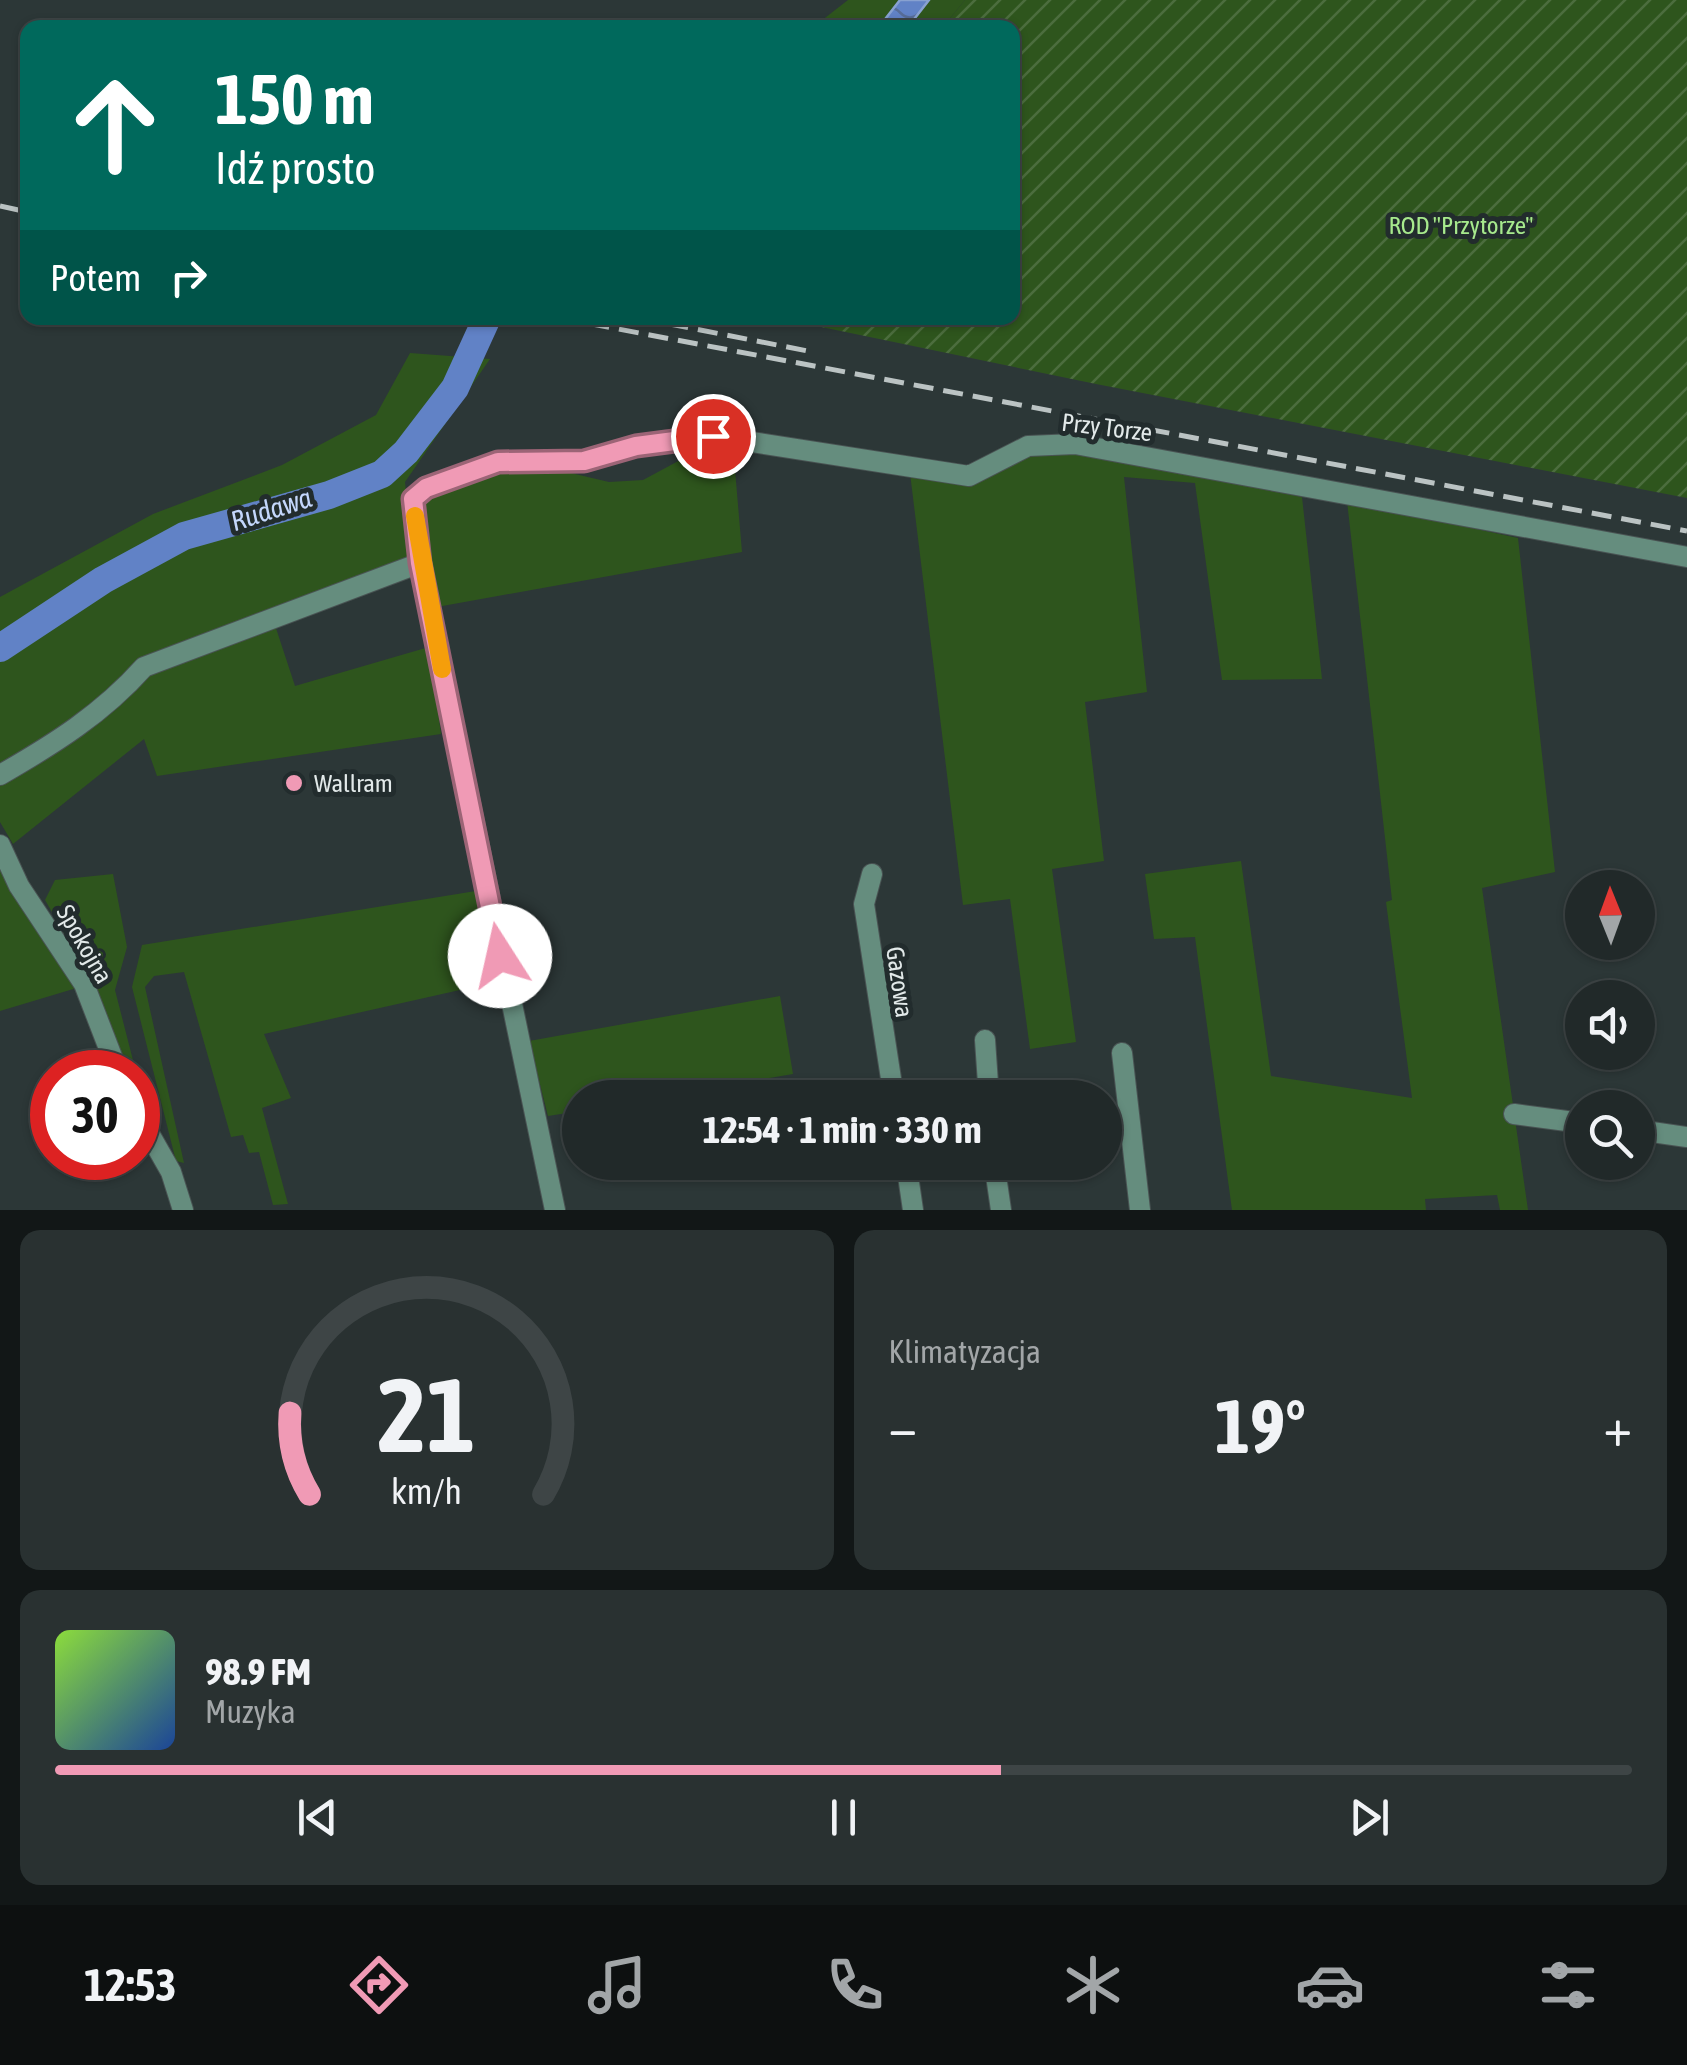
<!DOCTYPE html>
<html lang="pl">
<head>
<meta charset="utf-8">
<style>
  body { margin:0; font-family:"Asap Condensed",sans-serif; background:#293131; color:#f1f3f6; height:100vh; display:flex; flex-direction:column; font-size:38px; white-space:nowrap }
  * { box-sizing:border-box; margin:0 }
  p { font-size:32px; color:#a2a6a8 }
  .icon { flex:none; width:55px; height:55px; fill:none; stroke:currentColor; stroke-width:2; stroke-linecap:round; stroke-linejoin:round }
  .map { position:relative; height:1210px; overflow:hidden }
  .panel { display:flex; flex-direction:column; gap:20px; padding:20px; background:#121717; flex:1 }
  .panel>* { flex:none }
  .hud { position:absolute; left:20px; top:20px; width:1000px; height:305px; border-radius:20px; box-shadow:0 2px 8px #0004,0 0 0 2px #3e4546; background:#00695c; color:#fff; overflow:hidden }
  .needle { width:65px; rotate:359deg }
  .controls { position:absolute; left:1565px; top:870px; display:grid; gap:20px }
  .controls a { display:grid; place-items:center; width:90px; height:90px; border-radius:50%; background:#212929; box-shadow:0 2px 8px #0004,0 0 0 2px #3e4546; font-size:50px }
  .speed { position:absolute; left:30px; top:1050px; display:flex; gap:20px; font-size:50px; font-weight:700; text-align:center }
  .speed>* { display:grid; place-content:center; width:130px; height:130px; border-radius:50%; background:#212929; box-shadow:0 2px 8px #0004,0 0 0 2px #3e4546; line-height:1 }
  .speed .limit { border:15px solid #d22; background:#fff; color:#111 }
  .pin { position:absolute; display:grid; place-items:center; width:85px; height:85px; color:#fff; margin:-42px; border:5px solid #fff; border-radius:50%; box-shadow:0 2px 10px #0007 }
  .me { position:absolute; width:110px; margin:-55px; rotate:350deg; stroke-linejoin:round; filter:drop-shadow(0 0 8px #0008) }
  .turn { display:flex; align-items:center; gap:35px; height:210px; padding:0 30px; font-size:45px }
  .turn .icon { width:130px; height:130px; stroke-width:2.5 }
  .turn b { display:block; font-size:70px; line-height:85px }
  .then { display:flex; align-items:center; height:95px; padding:0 30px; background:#0003; gap:20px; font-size:38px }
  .big { font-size:75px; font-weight:700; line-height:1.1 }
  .panel .card { flex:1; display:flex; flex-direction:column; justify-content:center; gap:15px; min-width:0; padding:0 35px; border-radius:20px; background:#293131 }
  .panel .dial { align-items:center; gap:0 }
  .dial svg { height:260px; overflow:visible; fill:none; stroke:#3e4546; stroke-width:7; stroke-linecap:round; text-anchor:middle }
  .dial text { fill:#f1f3f6; stroke:none }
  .song { display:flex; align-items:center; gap:30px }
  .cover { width:120px; height:120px; border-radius:15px; background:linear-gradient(135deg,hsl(90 70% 55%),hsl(220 70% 35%)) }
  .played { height:10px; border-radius:5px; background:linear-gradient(90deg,#f09ab5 60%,#3e4546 60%) }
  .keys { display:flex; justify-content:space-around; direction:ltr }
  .heat { display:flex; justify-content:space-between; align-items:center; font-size:55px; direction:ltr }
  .panel .tiles { flex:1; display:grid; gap:20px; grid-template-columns:1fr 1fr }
  .card:last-child { grid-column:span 2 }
  .trip { position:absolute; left:562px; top:1080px; width:560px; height:100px; border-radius:50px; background:#212929; box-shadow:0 2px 8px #0004,0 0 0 2px #3e4546; font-weight:700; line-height:100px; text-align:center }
  .dock { display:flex; height:160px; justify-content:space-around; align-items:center; background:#0d1010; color:#a2a6a8 }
  .dock .icon { width:70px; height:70px }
  .dock .current { color:#f09ab5 }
  .dock b { font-size:45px; color:#f1f3f6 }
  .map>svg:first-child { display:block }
  .grass { fill:#2e551d }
  .garden { fill:url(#garden-furrows) }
  .water { fill:url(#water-waves); stroke:#88a1d0; stroke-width:2.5 }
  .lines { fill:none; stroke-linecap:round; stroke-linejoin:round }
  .river { stroke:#6182c6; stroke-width:28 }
  .minor-casing { stroke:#495353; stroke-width:22 }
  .minor { stroke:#658d7e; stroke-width:20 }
  .rail { stroke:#bbc3c3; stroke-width:5; stroke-dasharray:20 10; stroke-linecap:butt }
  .route-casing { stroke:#9c6476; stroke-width:25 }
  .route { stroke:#f09ab5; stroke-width:18 }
  .slow { stroke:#f59e0b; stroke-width:18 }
  .poi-dot { fill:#f09ab5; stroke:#222c2d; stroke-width:4 }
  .labels { text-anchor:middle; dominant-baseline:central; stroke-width:10; stroke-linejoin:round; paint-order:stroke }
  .park-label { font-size:25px; fill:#a7ea8d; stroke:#222c2d }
  .street-label { font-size:25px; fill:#e2e9e9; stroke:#222c2d }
  .poi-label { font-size:25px; fill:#e2e9e9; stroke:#222c2d; text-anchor:start }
  .water-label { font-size:28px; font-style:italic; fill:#c4d7fc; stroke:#222c2d }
</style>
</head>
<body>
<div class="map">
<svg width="1687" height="1210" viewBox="0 0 1687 1210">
  <defs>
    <pattern id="garden-furrows" width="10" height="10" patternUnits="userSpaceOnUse" patternTransform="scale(2.5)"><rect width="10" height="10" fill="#2e551d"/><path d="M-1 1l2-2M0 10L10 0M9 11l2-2" fill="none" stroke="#4c6d3e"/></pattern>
    <pattern id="water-waves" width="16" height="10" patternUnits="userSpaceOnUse" patternTransform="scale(2.5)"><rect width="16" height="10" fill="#6182c6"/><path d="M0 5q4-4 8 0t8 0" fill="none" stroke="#576d99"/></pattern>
  </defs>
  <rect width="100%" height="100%" fill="#2c3737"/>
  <!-- grass -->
  <path class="grass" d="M848,0H900L879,27L812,28Z
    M929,0H965L943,27L908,28Z
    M410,353L490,359L405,482L413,562L270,610L295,686L429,647L441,734L157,776L144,739L13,844L0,822V597L153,514L282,465L376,415Z
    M733,446L742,552L437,607L418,500L467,471L558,470L609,482L643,480L697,451Z
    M1063,448L1302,497L1322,679L1222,680L1195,483L1124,477L1147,692L1085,702L1104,861L1052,869L1076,1042L1030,1049L1010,899L963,905L909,465L971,470Z
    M1347,501L1518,538L1555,872L1482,888L1528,1210H1500L1497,1195L1425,1199L1426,1210H1232L1195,937L1154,939L1145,874L1241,861L1271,1076L1412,1098L1386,902L1392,900Z
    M0,857L80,987L0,1011Z
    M113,874L127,947L115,990L136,1072H127L88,974L45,900L55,880Z
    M482,890L500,981L264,1034L291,1098L262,1108L288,1204L273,1205L259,1152L249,1153L243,1135L231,1137L184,972L154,976L145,987L184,1163L176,1161L132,987L142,945Z
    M780,996L793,1074L658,1097L580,1098V1111L548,1116L529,1041Z"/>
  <!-- garden -->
  <path class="garden" d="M965,0H1687V498L1096,384L778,318H1012V28L943,27Z"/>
  <!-- water -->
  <path class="water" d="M900,0H929L908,27H879Z"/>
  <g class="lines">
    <!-- river -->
    <path class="river" d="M0,648L103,580L184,536L329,495L382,474L406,452L455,388L487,318"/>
    <defs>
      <path id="minor" d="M0,775C54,744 102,714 144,667L420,563
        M0,845L19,886L84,984L118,1072
        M872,874L864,904L894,1098
        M985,1040L989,1098
        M1122,1053L1140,1210
        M138,1114L171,1172L183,1210
        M1514,1114L1582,1123
        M1638,1130L1687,1137
        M906,1162L913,1210
        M994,1162L1001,1210
        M555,1210L420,563L413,499L426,488L498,462L584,461L637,446L713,436L969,476L1028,446L1075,444L1687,557"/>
    </defs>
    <!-- minor casing -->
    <use href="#minor" class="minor-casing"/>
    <!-- minor -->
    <use href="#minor" class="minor"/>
    <!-- rail -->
    <path class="rail" d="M0,206L28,212
      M560,318L1687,531
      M639,318L813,352"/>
  </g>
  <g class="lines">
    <defs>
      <path id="route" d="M500,956L420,563L413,499L426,488L498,462L584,461L636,446L713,436"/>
    </defs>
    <!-- route casing -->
    <use href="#route" class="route-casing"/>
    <!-- route -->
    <use href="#route" class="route"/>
    <!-- slow -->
    <path class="slow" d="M415,516L442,669"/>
  </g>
  <!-- markers -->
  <circle class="poi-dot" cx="294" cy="783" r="10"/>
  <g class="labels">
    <!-- park labels -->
    <g class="park-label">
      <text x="1461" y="225">ROD "Przytorze"</text>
    </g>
    <!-- street labels -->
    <g class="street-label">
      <text transform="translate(1107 427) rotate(7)">Przy Torze</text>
      <text transform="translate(85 944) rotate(60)">Spokojna</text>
      <text transform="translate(900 982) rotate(82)">Gazowa</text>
    </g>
    <!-- poi labels -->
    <g class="poi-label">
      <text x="314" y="783">Wallram</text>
    </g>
    <!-- water labels -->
    <g class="water-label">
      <text transform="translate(271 509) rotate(-18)">Rudawa</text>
    </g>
  </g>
</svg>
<div class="controls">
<a><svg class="needle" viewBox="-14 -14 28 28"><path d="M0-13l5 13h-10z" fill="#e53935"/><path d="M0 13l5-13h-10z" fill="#a2a6a8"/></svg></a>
<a><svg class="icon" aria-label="sound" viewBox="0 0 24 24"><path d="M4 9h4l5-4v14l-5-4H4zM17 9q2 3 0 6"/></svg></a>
<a><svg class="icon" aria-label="search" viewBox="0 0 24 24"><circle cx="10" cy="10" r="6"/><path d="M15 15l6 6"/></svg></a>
</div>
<div class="speed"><div class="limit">30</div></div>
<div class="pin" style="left:713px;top:436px;background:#d93025"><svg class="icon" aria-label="arrive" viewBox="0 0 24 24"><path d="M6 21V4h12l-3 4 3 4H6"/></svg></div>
<svg class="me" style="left:500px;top:956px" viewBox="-20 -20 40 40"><circle r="19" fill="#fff"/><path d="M0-13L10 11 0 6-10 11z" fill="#f09ab5"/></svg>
<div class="trip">12:54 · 1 min · 330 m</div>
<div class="hud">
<div class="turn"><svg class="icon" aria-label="ahead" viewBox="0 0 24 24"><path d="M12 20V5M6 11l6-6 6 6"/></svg><div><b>150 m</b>Idź prosto</div></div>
<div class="then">Potem<svg class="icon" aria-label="right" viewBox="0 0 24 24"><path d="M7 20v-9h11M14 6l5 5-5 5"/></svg></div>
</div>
</div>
<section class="panel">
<div class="tiles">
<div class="card dial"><svg viewBox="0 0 100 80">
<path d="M14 69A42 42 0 1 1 86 69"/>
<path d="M14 69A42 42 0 0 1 8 44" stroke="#f09ab5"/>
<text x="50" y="56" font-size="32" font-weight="700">21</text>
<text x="50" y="72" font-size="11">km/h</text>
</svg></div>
<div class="card"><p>Klimatyzacja</p>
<div class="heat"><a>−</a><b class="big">19°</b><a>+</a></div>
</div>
<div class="card">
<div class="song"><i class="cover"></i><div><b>98.9 FM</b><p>Muzyka</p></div></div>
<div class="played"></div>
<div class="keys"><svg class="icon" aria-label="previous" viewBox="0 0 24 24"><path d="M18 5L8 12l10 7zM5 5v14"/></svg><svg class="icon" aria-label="pause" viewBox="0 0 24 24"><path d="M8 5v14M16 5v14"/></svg><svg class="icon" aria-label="next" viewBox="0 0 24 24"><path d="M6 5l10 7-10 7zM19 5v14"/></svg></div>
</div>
</div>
</section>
<nav class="dock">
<b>12:53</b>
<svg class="icon current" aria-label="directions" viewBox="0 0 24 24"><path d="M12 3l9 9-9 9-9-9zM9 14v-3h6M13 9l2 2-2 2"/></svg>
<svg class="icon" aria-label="music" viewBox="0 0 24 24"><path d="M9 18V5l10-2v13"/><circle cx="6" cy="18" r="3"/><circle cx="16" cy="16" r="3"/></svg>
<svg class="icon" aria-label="phone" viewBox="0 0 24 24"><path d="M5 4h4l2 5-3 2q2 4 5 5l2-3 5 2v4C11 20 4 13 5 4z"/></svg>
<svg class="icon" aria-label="climate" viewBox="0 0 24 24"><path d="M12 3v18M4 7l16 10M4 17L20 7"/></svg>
<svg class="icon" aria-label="car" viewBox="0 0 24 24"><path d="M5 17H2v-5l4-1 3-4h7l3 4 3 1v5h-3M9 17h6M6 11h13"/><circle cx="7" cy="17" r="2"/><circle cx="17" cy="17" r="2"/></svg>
<svg class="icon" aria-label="filters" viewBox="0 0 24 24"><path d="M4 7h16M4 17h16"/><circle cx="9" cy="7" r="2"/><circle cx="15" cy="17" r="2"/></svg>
</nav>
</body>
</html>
